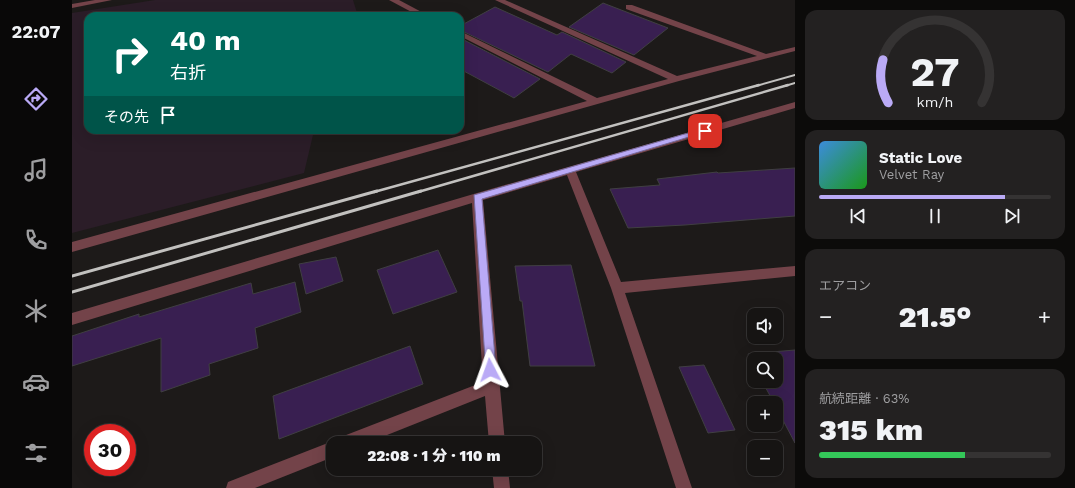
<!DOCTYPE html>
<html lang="ja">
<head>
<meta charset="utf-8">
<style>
  body { margin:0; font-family:"Work Sans","Noto Sans JP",sans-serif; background:#232121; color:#f1f3f6; height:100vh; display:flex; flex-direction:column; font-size:15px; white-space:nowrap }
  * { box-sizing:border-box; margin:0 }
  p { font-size:13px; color:#9e9ea0 }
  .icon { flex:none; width:22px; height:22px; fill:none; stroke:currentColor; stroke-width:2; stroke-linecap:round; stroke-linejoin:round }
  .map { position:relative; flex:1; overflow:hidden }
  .sheet { display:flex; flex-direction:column; gap:10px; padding:10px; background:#0c0b0a; width:280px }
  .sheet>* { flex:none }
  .hud { position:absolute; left:12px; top:12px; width:380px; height:122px; border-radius:12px; box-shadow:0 4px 16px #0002,0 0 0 1px #353333; background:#00695c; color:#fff; overflow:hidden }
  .fabs { position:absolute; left:675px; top:308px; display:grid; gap:8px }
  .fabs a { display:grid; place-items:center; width:36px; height:36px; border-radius:8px; background:#161413; box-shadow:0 4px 16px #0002,0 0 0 1px #353333; font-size:20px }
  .speed { position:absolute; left:12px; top:424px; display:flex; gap:8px; font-size:20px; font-weight:700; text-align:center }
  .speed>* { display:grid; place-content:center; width:52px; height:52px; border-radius:50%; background:#161413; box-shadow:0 4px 16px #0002,0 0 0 1px #353333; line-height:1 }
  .speed .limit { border:6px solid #d22; background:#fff; color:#111 }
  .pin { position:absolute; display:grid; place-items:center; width:34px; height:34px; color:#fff; margin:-17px; border-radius:8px; box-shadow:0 2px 6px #0006 }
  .me { position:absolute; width:44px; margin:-22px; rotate:356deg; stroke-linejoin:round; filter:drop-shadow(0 0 3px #0008) }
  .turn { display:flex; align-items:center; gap:14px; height:84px; padding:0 20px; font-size:18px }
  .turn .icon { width:52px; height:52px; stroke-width:2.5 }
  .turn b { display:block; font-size:28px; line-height:34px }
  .then { display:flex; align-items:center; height:38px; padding:0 20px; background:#0003; gap:8px; font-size:15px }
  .big { font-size:30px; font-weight:800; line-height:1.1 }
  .sheet .widget { flex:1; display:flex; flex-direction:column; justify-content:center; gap:6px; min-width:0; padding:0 14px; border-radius:12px; background:#232121 }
  .sheet .dial { align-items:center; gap:0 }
  .dial svg { height:104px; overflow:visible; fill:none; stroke:#353333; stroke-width:7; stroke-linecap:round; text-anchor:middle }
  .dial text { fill:#f1f3f6; stroke:none }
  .song { display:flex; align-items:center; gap:12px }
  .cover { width:48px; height:48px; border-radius:6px; background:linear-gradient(135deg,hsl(210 70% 55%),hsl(120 70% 35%)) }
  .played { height:4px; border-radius:2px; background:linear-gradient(90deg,#baaaf6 80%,#353333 80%) }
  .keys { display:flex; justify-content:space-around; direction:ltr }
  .heat { display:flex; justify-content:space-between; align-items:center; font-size:22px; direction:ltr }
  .charge { height:6px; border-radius:3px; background:linear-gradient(90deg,#34c759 63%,#353333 0) }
  .trip { position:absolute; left:254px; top:436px; width:216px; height:40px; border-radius:12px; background:#161413; box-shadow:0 4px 16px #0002,0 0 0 1px #353333; font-weight:800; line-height:40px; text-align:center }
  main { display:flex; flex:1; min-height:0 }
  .dock { display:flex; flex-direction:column; width:72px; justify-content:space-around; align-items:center; background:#090808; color:#9e9ea0 }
  .dock .icon { width:28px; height:28px }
  .dock .on { color:#baaaf6 }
  .dock b { font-size:18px; color:#f1f3f6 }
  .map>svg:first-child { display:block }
  .education { fill:#2b1d28 }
  .building { fill:#391f51; stroke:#403f42 }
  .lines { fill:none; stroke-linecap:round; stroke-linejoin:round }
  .minor { fill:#734349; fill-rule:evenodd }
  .rail-far2 { stroke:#c2c1bf; stroke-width:2 }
  .rail-far1 { stroke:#c2c1bf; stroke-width:2.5 }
  .rail { stroke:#c2c1bf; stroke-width:3 }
  .route { fill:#baaaf6; stroke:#796ea0 }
</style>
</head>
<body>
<main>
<nav class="dock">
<b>22:07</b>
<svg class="icon on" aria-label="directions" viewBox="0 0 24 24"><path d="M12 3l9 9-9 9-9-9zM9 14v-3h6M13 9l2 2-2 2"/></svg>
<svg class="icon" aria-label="music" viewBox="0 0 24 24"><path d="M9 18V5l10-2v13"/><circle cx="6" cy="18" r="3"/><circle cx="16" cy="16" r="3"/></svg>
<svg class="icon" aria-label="phone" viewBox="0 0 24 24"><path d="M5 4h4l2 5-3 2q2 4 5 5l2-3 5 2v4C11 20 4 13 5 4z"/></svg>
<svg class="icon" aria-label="climate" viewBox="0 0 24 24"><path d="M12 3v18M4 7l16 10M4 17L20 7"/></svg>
<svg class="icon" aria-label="car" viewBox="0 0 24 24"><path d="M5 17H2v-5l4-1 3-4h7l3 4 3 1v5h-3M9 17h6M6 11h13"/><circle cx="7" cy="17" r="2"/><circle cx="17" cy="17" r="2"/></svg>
<svg class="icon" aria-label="filters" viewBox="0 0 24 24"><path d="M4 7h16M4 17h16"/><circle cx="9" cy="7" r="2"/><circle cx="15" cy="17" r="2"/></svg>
</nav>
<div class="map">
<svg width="723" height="488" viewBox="0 0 723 488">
  <rect width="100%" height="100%" fill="#1d1a19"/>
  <!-- education -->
  <path class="education" d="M83,0H281L286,16H16V130H258L241,135L232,173L0,233V13Z"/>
  <!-- building -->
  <path class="building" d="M531,3L596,28L562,55L497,27Z
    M423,7L485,35L490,32L554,62L540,73L499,54L476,72L388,30V26Z
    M388,38L468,79L442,98L388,69Z
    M723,168V216L613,225L556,228L538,189L588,185L585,179L645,172L646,173Z
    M366,250L385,292L321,314L305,270Z
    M264,257L271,281L234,294L227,264Z
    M499,265L523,366H458L450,301H448L443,266Z
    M223,282L229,312L183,328L186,348L137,364L138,375L89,392V338L0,366V336L67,314V317L179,283L181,294Z
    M338,346L351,384L207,439L201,396Z
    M723,350V443L704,407V403H702L690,381H704V359H682V366L676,354Z
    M632,365L663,430L636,433L607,367Z"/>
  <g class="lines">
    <!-- minor -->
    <path class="minor" d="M23,0H40L0,8V4Z
      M317,0H327L357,16H347Z
      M423,0H433L605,76L685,56L554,9V5H560L694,54L723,47V51L607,81L0,252V242L515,101L388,36V31L525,98L596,79Z
      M723,102V108L504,172L549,282L723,266V276L553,293L620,488H604L539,288L495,175L411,200L433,443H417L413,396L295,443H267L269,437L411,382L400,203L0,325V313L405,193Z
      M261,441L266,443H261V457L183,488H154L156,482Z
      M420,469H436L438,488H422Z"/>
    <!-- rail-far2 -->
    <path class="rail-far2" d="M684,86L723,75
      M713,86L723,83"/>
    <!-- rail-far1 -->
    <path class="rail-far1" d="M302,192L687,85
      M346,192L716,85"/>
    <!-- rail -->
    <path class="rail" d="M0,276L305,191
      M0,292L349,191"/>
  </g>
  <!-- route -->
  <path class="route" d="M630,129L637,131L410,199L424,370L422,374L418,375L414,374L402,195Z"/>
</svg>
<div class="fabs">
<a><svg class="icon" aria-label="sound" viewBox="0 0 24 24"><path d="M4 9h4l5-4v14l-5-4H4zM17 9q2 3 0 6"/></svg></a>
<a><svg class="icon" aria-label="search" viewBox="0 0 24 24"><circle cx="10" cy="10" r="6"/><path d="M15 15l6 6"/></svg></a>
<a>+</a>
<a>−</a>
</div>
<div class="speed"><div class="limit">30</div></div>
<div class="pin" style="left:633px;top:131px;background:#d93025"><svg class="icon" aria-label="arrive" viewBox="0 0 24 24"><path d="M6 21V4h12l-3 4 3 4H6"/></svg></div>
<svg class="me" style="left:418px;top:370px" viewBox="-20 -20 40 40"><path d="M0-17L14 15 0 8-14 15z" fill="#baaaf6" stroke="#fff" stroke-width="4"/></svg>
<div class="trip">22:08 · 1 分 · 110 m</div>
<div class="hud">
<div class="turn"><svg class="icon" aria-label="right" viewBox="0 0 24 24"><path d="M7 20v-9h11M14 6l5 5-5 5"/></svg><div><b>40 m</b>右折</div></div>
<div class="then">その先<svg class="icon" aria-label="arrive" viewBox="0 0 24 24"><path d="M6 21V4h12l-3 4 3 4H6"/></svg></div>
</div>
</div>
<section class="sheet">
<div class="widget dial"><svg viewBox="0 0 100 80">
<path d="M14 69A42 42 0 1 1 86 69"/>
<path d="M14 69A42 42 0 0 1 10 36" stroke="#baaaf6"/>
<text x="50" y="56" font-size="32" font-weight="700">27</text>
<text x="50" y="72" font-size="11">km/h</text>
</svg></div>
<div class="widget">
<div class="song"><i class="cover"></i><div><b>Static Love</b><p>Velvet Ray</p></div></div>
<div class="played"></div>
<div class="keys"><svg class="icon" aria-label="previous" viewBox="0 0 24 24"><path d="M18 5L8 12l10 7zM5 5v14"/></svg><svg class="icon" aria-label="pause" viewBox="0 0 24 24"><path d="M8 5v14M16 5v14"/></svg><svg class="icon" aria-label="next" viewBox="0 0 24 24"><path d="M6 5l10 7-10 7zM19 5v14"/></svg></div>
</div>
<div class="widget"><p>エアコン</p>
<div class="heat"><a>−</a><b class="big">21.5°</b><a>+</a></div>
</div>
<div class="widget"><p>航続距離 · 63%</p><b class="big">315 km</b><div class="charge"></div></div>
</section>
</main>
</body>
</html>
